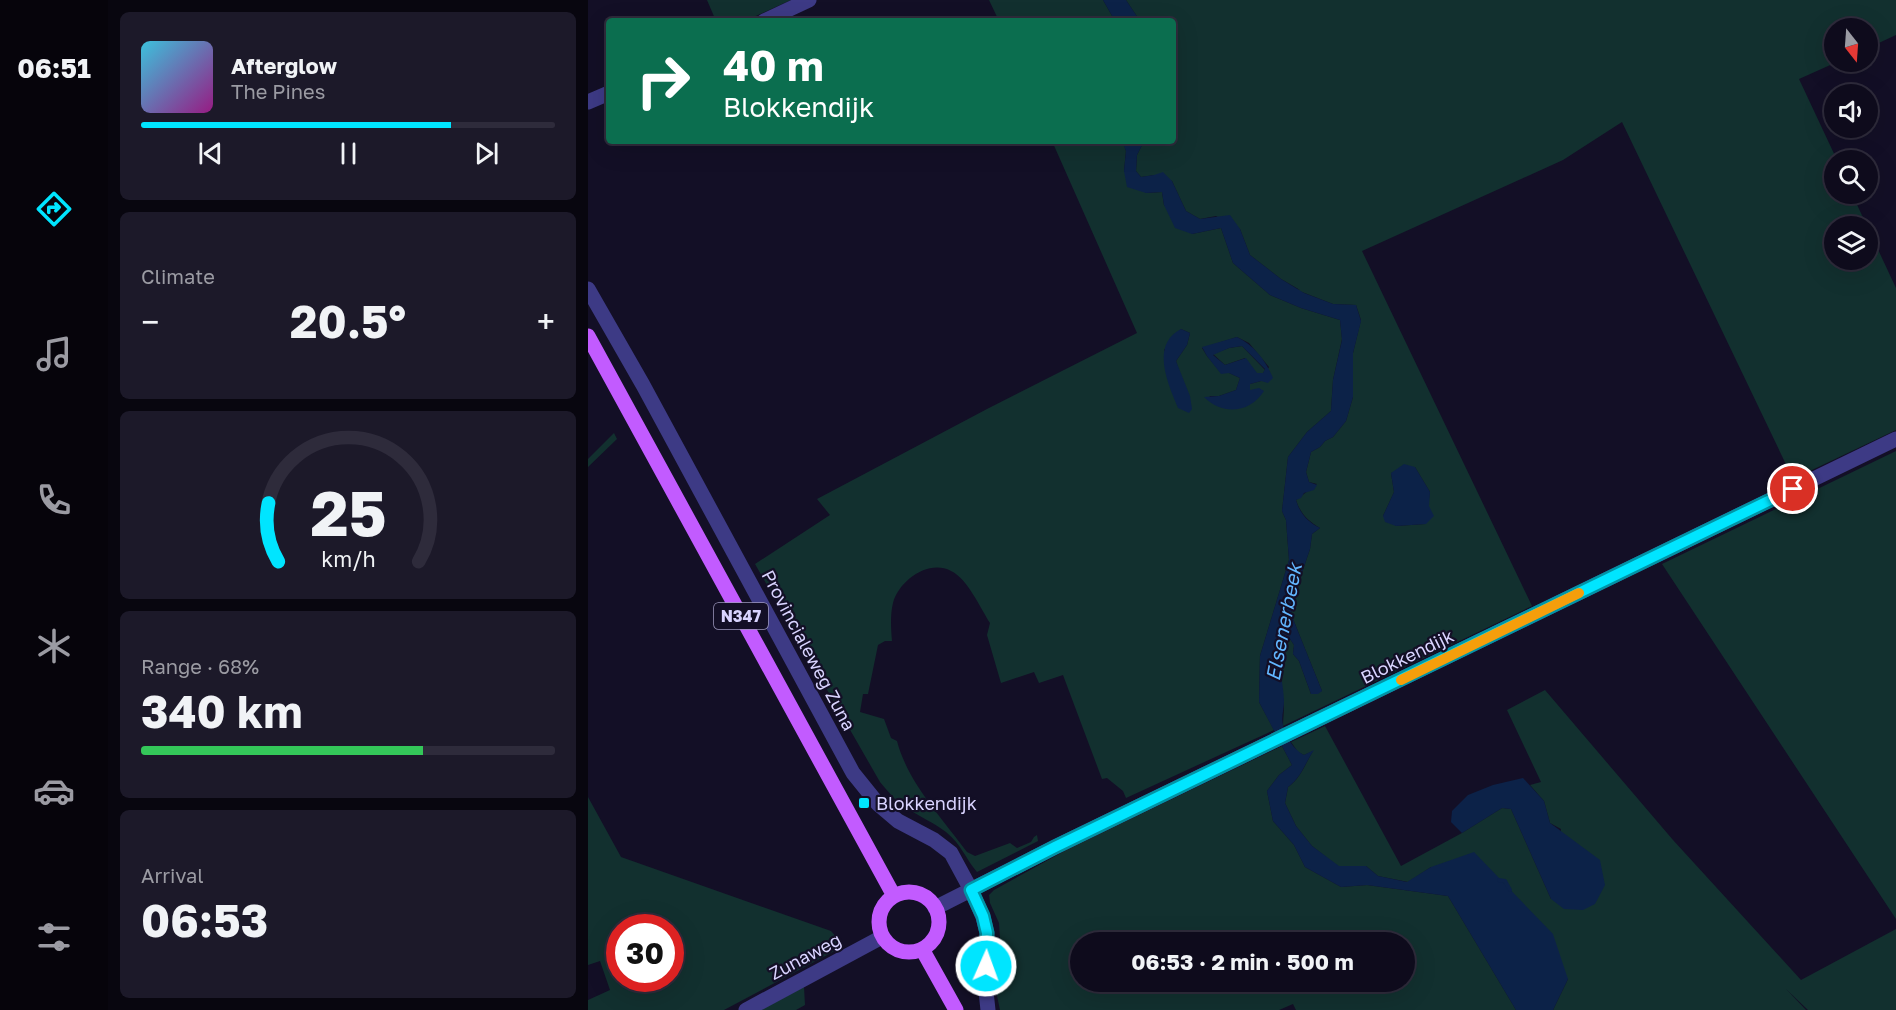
<!DOCTYPE html>
<html lang="en">
<head>
<meta charset="utf-8">
<style>
  body { margin:0; font-family:"Golos Text",sans-serif; background:#1c1929; color:#f1f3f6; height:100vh; display:flex; flex-direction:column; font-size:22px; white-space:nowrap }
  * { box-sizing:border-box; margin:0 }
  p { font-size:20px; color:#9b9ba3 }
  .icon { flex:none; width:33px; height:33px; fill:none; stroke:currentColor; stroke-width:2; stroke-linecap:round; stroke-linejoin:round }
  .map { position:relative; flex:1; overflow:hidden }
  .drawer { display:flex; flex-direction:column; gap:12px; padding:12px; background:#08060f; width:480px }
  .drawer>* { flex:none }
  .top-card { position:absolute; left:18px; top:18px; width:570px; height:126px; border-radius:6px; box-shadow:0 6px 24px #0002,0 0 0 2px #2e2b3b; background:#0b6e4f; color:#fff; overflow:hidden }
  .needle { width:39px; rotate:163deg }
  .buttons { position:absolute; left:1236px; top:18px; display:grid; gap:12px }
  .buttons a { display:grid; place-items:center; width:54px; height:54px; border-radius:50%; background:#0e0b1c; box-shadow:0 6px 24px #0002,0 0 0 2px #2e2b3b; font-size:30px }
  .speed { position:absolute; left:18px; top:914px; display:flex; gap:12px; font-size:30px; font-weight:700; text-align:center }
  .speed>* { display:grid; place-content:center; width:78px; height:78px; border-radius:50%; background:#0e0b1c; box-shadow:0 6px 24px #0002,0 0 0 2px #2e2b3b; line-height:1 }
  .speed .limit { border:9px solid #d22; background:#fff; color:#111 }
  .pin { position:absolute; display:grid; place-items:center; width:51px; height:51px; color:#fff; margin:-26px; border:3px solid #fff; border-radius:50%; box-shadow:0 2px 6px #0007 }
  .me { position:absolute; width:66px; margin:-33px; rotate:2deg; stroke-linejoin:round; filter:drop-shadow(0 0 4px #0008) }
  .turn { display:flex; align-items:center; gap:21px; height:126px; padding:0 18px; font-size:27px }
  .turn .icon { width:78px; height:78px; stroke-width:2.5 }
  .turn b { display:block; font-size:42px; line-height:51px }
  .big { font-size:45px; font-weight:700; line-height:1.1 }
  .drawer .tile { flex:1; display:flex; flex-direction:column; justify-content:center; gap:9px; min-width:0; padding:0 21px; border-radius:9px; background:#1c1929 }
  .drawer .dial { align-items:center; gap:0 }
  .dial svg { height:156px; overflow:visible; fill:none; stroke:#2e2b3b; stroke-width:7; stroke-linecap:round; text-anchor:middle }
  .dial text { fill:#f1f3f6; stroke:none }
  .song { display:flex; align-items:center; gap:18px }
  .cover { width:72px; height:72px; border-radius:9px; background:linear-gradient(135deg,hsl(190 70% 55%),hsl(310 70% 35%)) }
  .played { height:6px; border-radius:3px; background:linear-gradient(90deg,#00e5ff 75%,#2e2b3b 75%) }
  .keys { display:flex; justify-content:space-around; direction:ltr }
  .heat { display:flex; justify-content:space-between; align-items:center; font-size:33px; direction:ltr }
  .charge { height:9px; border-radius:4px; background:linear-gradient(90deg,#34c759 68%,#2e2b3b 0) }
  .trip { position:absolute; left:482px; top:932px; width:345px; height:60px; border-radius:30px; background:#0e0b1c; box-shadow:0 6px 24px #0002,0 0 0 2px #2e2b3b; font-weight:700; line-height:60px; text-align:center }
  main { display:flex; flex:1; min-height:0 }
  .menu { display:flex; flex-direction:column; width:108px; justify-content:space-around; align-items:center; background:#06040b; color:#9b9ba3 }
  .menu .icon { width:42px; height:42px }
  .menu .on { color:#00e5ff }
  .menu b { font-size:27px; color:#f1f3f6 }
  .map>svg:first-child { display:block }
  .green { fill:#12302f; fill-rule:evenodd }
  .water { fill:#0c2248; fill-rule:evenodd }
  .lines { fill:none; stroke-linecap:round; stroke-linejoin:round }
  .stream { stroke:#0c2248; stroke-width:4 }
  .minor { stroke:#3d3a85; stroke-width:15 }
  .major { stroke:#c25bff; stroke-width:15 }
  .route-casing { stroke:#0095a6; stroke-width:15 }
  .route { stroke:#00e5ff; stroke-width:10 }
  .slow { stroke:#f59e0b; stroke-width:10 }
  .poi-dot { fill:#00e5ff; stroke:#130f26; stroke-width:2 }
  .labels { text-anchor:middle; dominant-baseline:central; stroke-width:4.5; stroke-linejoin:round; paint-order:stroke }
  .shield { fill:#130f26; stroke:#9e99be; stroke-width:1.5 }
  .shield-label { font-size:16px; font-weight:bold; fill:#d9d4ff }
  .street-label { font-size:18px; fill:#d9d4ff; stroke:#130f26 }
  .poi-label { font-size:18px; fill:#d9d4ff; stroke:#130f26; text-anchor:start }
  .water-label { font-size:20px; font-style:italic; fill:#62b6ff; stroke:#130f26 }
</style>
</head>
<body>
<main>
<nav class="menu">
<b>06:51</b>
<svg class="icon on" aria-label="directions" viewBox="0 0 24 24"><path d="M12 3l9 9-9 9-9-9zM9 14v-3h6M13 9l2 2-2 2"/></svg>
<svg class="icon" aria-label="music" viewBox="0 0 24 24"><path d="M9 18V5l10-2v13"/><circle cx="6" cy="18" r="3"/><circle cx="16" cy="16" r="3"/></svg>
<svg class="icon" aria-label="phone" viewBox="0 0 24 24"><path d="M5 4h4l2 5-3 2q2 4 5 5l2-3 5 2v4C11 20 4 13 5 4z"/></svg>
<svg class="icon" aria-label="climate" viewBox="0 0 24 24"><path d="M12 3v18M4 7l16 10M4 17L20 7"/></svg>
<svg class="icon" aria-label="car" viewBox="0 0 24 24"><path d="M5 17H2v-5l4-1 3-4h7l3 4 3 1v5h-3M9 17h6M6 11h13"/><circle cx="7" cy="17" r="2"/><circle cx="17" cy="17" r="2"/></svg>
<svg class="icon" aria-label="filters" viewBox="0 0 24 24"><path d="M4 7h16M4 17h16"/><circle cx="9" cy="7" r="2"/><circle cx="15" cy="17" r="2"/></svg>
</nav>
<section class="drawer">
<div class="tile">
<div class="song"><i class="cover"></i><div><b>Afterglow</b><p>The Pines</p></div></div>
<div class="played"></div>
<div class="keys"><svg class="icon" aria-label="previous" viewBox="0 0 24 24"><path d="M18 5L8 12l10 7zM5 5v14"/></svg><svg class="icon" aria-label="pause" viewBox="0 0 24 24"><path d="M8 5v14M16 5v14"/></svg><svg class="icon" aria-label="next" viewBox="0 0 24 24"><path d="M6 5l10 7-10 7zM19 5v14"/></svg></div>
</div>
<div class="tile"><p>Climate</p>
<div class="heat"><a>−</a><b class="big">20.5°</b><a>+</a></div>
</div>
<div class="tile dial"><svg viewBox="0 0 100 80">
<path d="M14 69A42 42 0 1 1 86 69"/>
<path d="M14 69A42 42 0 0 1 9 39" stroke="#00e5ff"/>
<text x="50" y="56" font-size="32" font-weight="700">25</text>
<text x="50" y="72" font-size="11">km/h</text>
</svg></div>
<div class="tile"><p>Range · 68%</p><b class="big">340 km</b><div class="charge"></div></div>
<div class="tile"><p>Arrival</p><b class="big">06:53</b></div>
</section>
<div class="map">
<svg width="1308" height="1010" viewBox="0 0 1308 1010">
  <rect width="100%" height="100%" fill="#130f26"/>
  <!-- green -->
  <path class="green" d="M119,0H203L157,21H128Z
    M401,0H515L527,21H411Z
    M538,0H1308V35L1280,48V28H1246V62H1249L1211,79L1249,160H1246V194H1264L1308,288V430L1205,479L1034,122L975,160L774,251L944,606L695,726C695,717 697,707 695,697C693,671 687,661 700,636L706,645L705,654L711,661L723,694L734,691L703,614L706,596L722,549L724,534L732,528C720,521 712,513 708,500L729,484L721,482L718,472L723,452L732,447L737,441L745,437L758,421L765,397V353L773,320L768,305L745,304L701,287L712,290L693,279L662,255L652,229L628,216L612,219L598,211L584,181L567,175L553,177L548,171L549,155L556,141H585V21H552ZM1246,226H1280V260H1246ZM827,467L842,492L837,524L808,526L795,516L806,492L803,473Z
    M464,141H482L484,144L490,141H535L538,151L536,171L558,193L574,192L576,205L604,234L633,228L645,263L682,295L713,308L752,320L754,339L745,380L743,411L719,432L700,457L694,511L698,520L701,560L672,656L671,702L686,730L538,798L535,791L519,778L514,779L475,675L451,683L446,672L413,683L399,635L402,623C393,609 379,578 363,571C340,559 311,581 305,603C302,615 303,629 304,641H297L290,645L280,694H275L272,712L296,719L303,738L309,741C320,783 354,818 379,852L387,856L422,843L429,848L443,842L446,837L449,835L450,841L389,872C377,858 374,845 358,832C346,823 331,816 318,808C307,801 300,791 292,782L167,564L242,515L229,499L399,409L549,333ZM593,329L602,333L599,345L588,361L595,382L576,350ZM649,337L661,343L681,367L673,381L662,384V391L619,400L622,396H631L648,390L652,378L641,373H633L619,356L614,348Z
    M654,346L677,370L675,373L669,374L657,358L637,365L625,354L641,348Z
    M26,433L29,439L0,467V459Z
    M1308,451V919L1074,564Z
    M957,690L1085,840L1213,980L1308,929V1010H1220L1198,989L1218,1010H965L980,979L843,867L820,882L790,876L778,866L751,867L724,846L708,826L697,803L700,787C713,778 717,764 725,751L716,755L710,752L703,742L737,726L813,866L874,833L914,808L923,809L963,899L973,829L962,823L956,801L942,785L953,782L919,710Z
    M694,746L704,765L691,775L679,791L685,821L706,845L717,867L753,887L779,885L860,896L928,1010H708L705,1004L691,1010H412L408,991L412,938L411,923L402,903L401,895L406,890L480,849ZM492,942H816V981H492Z
    M0,797L33,857L243,931L256,946L136,1010H0V1000L22,990L12,961L0,965ZM32,927H82V978H32Z
    M216,987L217,1005L208,1010H172Z"/>
  <!-- water -->
  <path class="water" d="M515,0H538L552,21H527Z
    M534,141H556L549,155L548,171L553,177L566,175L575,172L584,181L598,211L612,219L642,215L652,229L662,255L693,279L716,293L745,304L768,305L773,321L765,353V397L758,421L745,437L737,441L732,447L723,452L718,472L721,482L729,485L726,490L716,493L713,498L708,500C712,514 720,522 732,528L724,534L722,549L706,596L703,614L734,691L730,694H723L711,661L705,654L706,645L700,636C686,664 695,674 696,701C696,709 693,717 695,725C696,735 707,751 716,755L726,750C717,763 713,778 700,787L697,803L708,826L724,846L751,866H778L790,876L819,882L843,867L886,852L965,934L980,979L965,1010H928L860,896L779,885L753,887L717,867L706,845L685,821L679,791L691,775L704,765L671,702L672,656L701,560L698,520L694,511L700,457L719,432L743,411L745,380L754,340L752,320L713,308L682,295L645,263L633,228L604,234L587,228L576,205L574,192L558,193L539,187L536,171L538,151Z
    M593,329L602,333L599,345L588,361L602,396L604,409L601,413L590,408C580,384 562,345 593,329Z
    M649,337C666,345 678,361 685,378L680,383L673,381L662,384V390L671,388L676,391C662,413 635,416 616,397L631,396L648,390L652,378L641,373L633,374L619,356L614,347ZM654,346L677,369L675,373H669L658,358L637,365L625,355L641,348Z
    M816,464L827,467L842,492L841,506L846,516L838,524L808,526L797,522L795,516L806,492L803,473Z
    M935,778L956,801L962,823L1012,860L1017,885L1007,904L995,910L976,909L963,899L923,809L914,808L874,833L863,822L864,811L880,795L905,785Z"/>
  <g class="lines">
    <!-- stream -->
    <path class="stream" d="M911,880L917,881L922,890"/>
    <!-- minor -->
    <path class="minor" d="M176,21L221,0
      M0,102L21,93
      M0,289L55,385L265,773L290,804L310,821L346,840L363,853L383,890L395,917L399,933L397,982L400,1010
      M347,908L467,847L1308,439
      M158,1010L294,937"/>
    <!-- major -->
    <path class="major" d="M0,336L306,896
      M291 922a30 30 0 1 1 60 0a30 30 0 1 1-60 0Z
      M334,949L368,1010"/>
  </g>
  <g class="lines">
    <defs>
      <path id="route" d="M398,966L399,933L395,916L383,890L467,847L1205,489"/>
    </defs>
    <!-- route casing -->
    <use href="#route" class="route-casing"/>
    <!-- route -->
    <use href="#route" class="route"/>
    <!-- slow -->
    <path class="slow" d="M813,680L991,593"/>
  </g>
  <!-- markers -->
  <rect class="poi-dot" x="270" y="797" width="12" height="12" rx="3"/>
  <g class="labels">
    <!-- shield labels -->
    <rect class="shield" x="126" y="603" width="54" height="26" rx="4.5"/>
    <g class="shield-label">
      <text x="153" y="616">N347</text>
    </g>
    <!-- street labels -->
    <g class="street-label">
      <text transform="translate(221 650) rotate(62)">Provincialeweg Zuna</text>
      <text transform="translate(819 656) rotate(-26)">Blokkendijk</text>
      <text transform="translate(217 956) rotate(-28)">Zunaweg</text>
    </g>
    <!-- poi labels -->
    <g class="poi-label">
      <text x="288" y="803">Blokkendijk</text>
    </g>
    <!-- water labels -->
    <g class="water-label">
      <text transform="translate(695 622) rotate(-79)">Elsenerbeek</text>
    </g>
  </g>
</svg>
<div class="buttons">
<a><svg class="needle" viewBox="-14 -14 28 28"><path d="M0-13l5 13h-10z" fill="#e53935"/><path d="M0 13l5-13h-10z" fill="#9b9ba3"/></svg></a>
<a><svg class="icon" aria-label="sound" viewBox="0 0 24 24"><path d="M4 9h4l5-4v14l-5-4H4zM17 9q2 3 0 6"/></svg></a>
<a><svg class="icon" aria-label="search" viewBox="0 0 24 24"><circle cx="10" cy="10" r="6"/><path d="M15 15l6 6"/></svg></a>
<a><svg class="icon" aria-label="layers" viewBox="0 0 24 24"><path d="M12 4l9 5-9 5-9-5zM3 14l9 5 9-5"/></svg></a>
</div>
<div class="speed"><div class="limit">30</div></div>
<div class="pin" style="left:1205px;top:489px;background:#d93025"><svg class="icon" aria-label="arrive" viewBox="0 0 24 24"><path d="M6 21V4h12l-3 4 3 4H6"/></svg></div>
<svg class="me" style="left:398px;top:966px" viewBox="-20 -20 40 40"><circle r="17" fill="#00e5ff" stroke="#fff" stroke-width="3"/><path d="M0-11L8 9 0 5-8 9z" fill="#fff"/></svg>
<div class="trip">06:53 · 2 min · 500 m</div>
<div class="top-card">
<div class="turn"><svg class="icon" aria-label="right" viewBox="0 0 24 24"><path d="M7 20v-9h11M14 6l5 5-5 5"/></svg><div><b>40 m</b>Blokkendijk</div></div>
</div>
</div>
</main>
</body>
</html>
